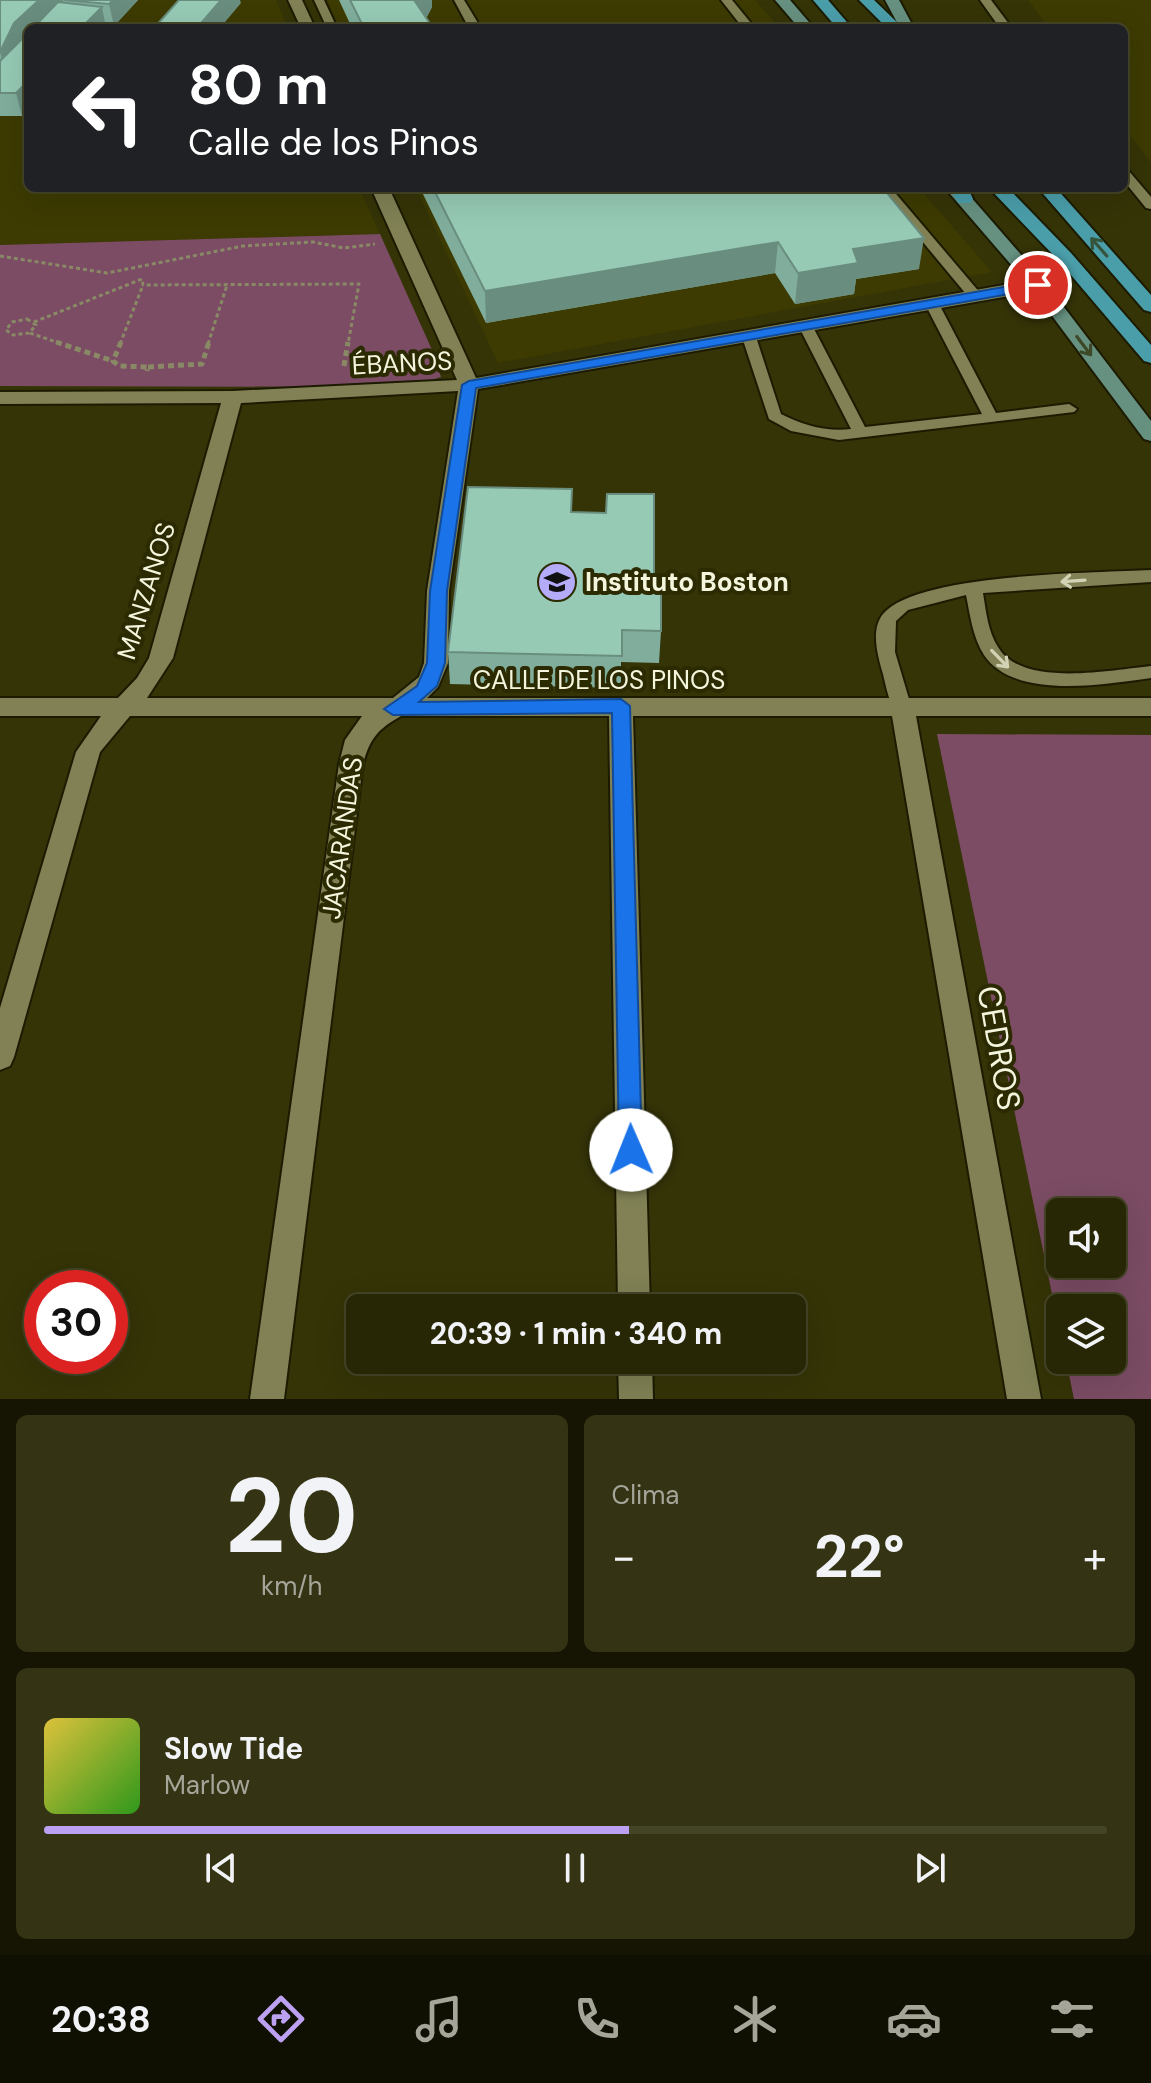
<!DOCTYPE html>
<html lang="es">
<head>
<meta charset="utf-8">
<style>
  body { margin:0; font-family:"DM Sans",sans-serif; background:#343313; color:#f1f3f6; height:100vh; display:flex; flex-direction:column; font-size:30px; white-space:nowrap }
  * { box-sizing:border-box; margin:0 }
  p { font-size:26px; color:#a5a59a }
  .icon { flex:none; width:44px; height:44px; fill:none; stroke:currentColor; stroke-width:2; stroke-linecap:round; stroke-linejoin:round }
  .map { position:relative; height:1399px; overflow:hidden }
  .sheet { display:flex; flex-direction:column; gap:16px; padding:16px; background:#161503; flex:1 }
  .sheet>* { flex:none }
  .top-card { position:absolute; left:24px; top:24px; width:1104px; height:168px; border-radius:12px; box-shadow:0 8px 32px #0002,0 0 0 2px #444427; background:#202124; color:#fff; overflow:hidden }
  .tools { position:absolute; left:1046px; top:1198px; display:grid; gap:16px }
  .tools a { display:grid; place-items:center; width:80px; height:80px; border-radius:12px; background:#282705; box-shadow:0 8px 32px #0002,0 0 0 2px #444427; font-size:40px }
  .speed { position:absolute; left:24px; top:1270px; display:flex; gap:16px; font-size:40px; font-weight:700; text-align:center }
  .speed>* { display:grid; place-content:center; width:104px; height:104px; border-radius:50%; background:#282705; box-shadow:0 8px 32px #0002,0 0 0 2px #444427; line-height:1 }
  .speed .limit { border:12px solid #d22; background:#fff; color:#111 }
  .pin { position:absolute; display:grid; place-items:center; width:68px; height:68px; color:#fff; margin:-34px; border:4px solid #fff; border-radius:50%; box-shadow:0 2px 8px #0007 }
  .me { position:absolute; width:88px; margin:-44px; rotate:359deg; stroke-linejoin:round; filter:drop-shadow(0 0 6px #0008) }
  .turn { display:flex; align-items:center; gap:28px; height:168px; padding:0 32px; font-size:36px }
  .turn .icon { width:104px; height:104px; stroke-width:2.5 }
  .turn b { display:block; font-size:56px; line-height:68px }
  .big { font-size:60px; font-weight:700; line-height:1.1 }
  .sheet .tile { flex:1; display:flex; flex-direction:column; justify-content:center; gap:12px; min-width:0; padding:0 28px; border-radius:12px; background:#343313 }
  .sheet .dial { align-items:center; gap:0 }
  .dial b { font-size:104px; line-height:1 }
  .song { display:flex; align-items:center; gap:24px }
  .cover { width:96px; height:96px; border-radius:12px; background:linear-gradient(135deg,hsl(50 70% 55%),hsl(110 70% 35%)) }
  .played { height:8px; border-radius:4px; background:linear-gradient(90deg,#bca0f2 55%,#444427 55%) }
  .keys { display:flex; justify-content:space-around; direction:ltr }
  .heat { display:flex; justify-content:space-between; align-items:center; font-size:44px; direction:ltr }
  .sheet .tiles { flex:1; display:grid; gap:16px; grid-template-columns:1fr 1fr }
  .tile:last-child { grid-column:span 2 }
  .trip { position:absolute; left:346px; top:1294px; width:460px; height:80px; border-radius:12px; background:#282705; box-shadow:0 8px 32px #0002,0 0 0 2px #444427; font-weight:700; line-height:80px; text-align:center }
  .dock { display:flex; height:128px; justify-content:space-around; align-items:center; background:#101002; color:#a5a59a }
  .dock .icon { width:56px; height:56px }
  .dock .on { color:#bca0f2 }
  .dock b { font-size:36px; color:#f1f3f6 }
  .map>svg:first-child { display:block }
  .built { fill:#3d3b02 }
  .green { fill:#7b4c64; fill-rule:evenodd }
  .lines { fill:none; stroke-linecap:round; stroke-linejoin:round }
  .lane-casing { stroke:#1c1b00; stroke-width:4 }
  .street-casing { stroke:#1c1b00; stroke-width:4 }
  .secondary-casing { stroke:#1c1b00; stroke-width:4 }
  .primary-casing { stroke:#1c1b00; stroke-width:4 }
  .path-far1 { stroke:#8a8966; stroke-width:3; stroke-dasharray:4 3; stroke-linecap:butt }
  .path { stroke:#8a8966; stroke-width:5; stroke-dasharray:6 4; stroke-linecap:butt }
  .lane { fill:#818155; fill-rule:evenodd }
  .street { fill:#818155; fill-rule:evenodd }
  .secondary { fill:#669080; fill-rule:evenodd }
  .primary { fill:#4a9eaa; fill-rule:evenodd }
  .wall { fill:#81ae9c }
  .shaded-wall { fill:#698d7f }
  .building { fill:#96cab5; stroke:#698d7f; stroke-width:2 }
  .oneway { stroke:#36533c }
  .oneway2 { stroke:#3d4926 }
  .oneway3 { stroke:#d2d2b4 }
  .route { fill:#1a73e8; stroke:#114b97; stroke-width:2 }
  .labels { text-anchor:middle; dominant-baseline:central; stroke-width:8; stroke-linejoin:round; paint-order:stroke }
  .street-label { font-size:26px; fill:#f4f5dd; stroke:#2b2a00 }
  .poi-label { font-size:26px; font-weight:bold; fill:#f4f5dd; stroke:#2b2a00; text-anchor:start }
  .near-street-label { font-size:32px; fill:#f4f5dd; stroke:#2b2a00 }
</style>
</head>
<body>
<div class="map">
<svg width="1151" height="1399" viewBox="0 0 1151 1399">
  <rect width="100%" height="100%" fill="#353407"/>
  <!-- built -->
  <path class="built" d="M0,0H276L288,28H28V188H359L380,234L0,245Z
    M327,0H755L780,28H340Z
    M1028,0H1151V163L1124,127V28H1049Z
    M416,188H919L992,272L498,363Z"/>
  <!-- green -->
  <path class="green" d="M380,234L433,352L441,377L407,387L0,386V245Z
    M937,734L1151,735V1399H1074L1066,1360H1112V1308H1060V1333ZM1060,1212H1112V1264H1060Z"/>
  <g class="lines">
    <defs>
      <path id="lane" d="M314,0H324L337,28H327Z
        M454,0H464L481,28H469Z
        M721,0H732L755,28H743Z
        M980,0H991L1012,28H1000Z
        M1124,169L1128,170L1151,197V209L1146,208L1124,181Z
        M878,188H891L981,294V300H971Z
        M932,300L939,304L996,413L1069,404L1077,409L1074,412L839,440L791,431L769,419L742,337L744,334L749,333L756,337L781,414C802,425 826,432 851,429L799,327L806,323L813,327L865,427L982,414L925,304Z
        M1151,570V582L983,593C986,611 988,632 998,647C1022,688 1111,670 1151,666V678C1105,684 1015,701 984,655C973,638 970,615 966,595L908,610L896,621L895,652L912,709L903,716C890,712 886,686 883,674C878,657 870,630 883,614C917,573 1095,573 1151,570Z"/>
      <path id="street" d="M288,0H302L315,28H301Z
        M371,188H389L476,378L1038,279L1047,285L1038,291L478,389L449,591L448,663L438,687L427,698H1151V716H916L1041,1399H1007L892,716H633L650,1308H618L609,716H401C378,729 370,738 363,764L284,1399H250L339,764L345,740L362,716H130L100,752L14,1057L10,1066L0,1070V1008L76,752L101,716H0V698H118L137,678L149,658L221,403L0,404V392L233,391L457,380ZM458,391L427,591L424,663L419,677L393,698H147L173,658L241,403Z
        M618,1360H652L653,1399H619Z"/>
      <path id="secondary" d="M775,0H790L814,28H799Z
        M885,0H899L914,28H900Z
        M945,188H963L1044,281L1151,421V441L1144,439L1032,289Z"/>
      <path id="primary" d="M813,0H828L852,28H837Z
        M859,0H874L903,28H887Z
        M950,188H968L973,199L970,203H958Z
        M989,188H1008L1071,253L1151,345V363L1144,361L1059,261Z
        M1038,188H1056L1151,295V312L1144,310Z"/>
    </defs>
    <!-- lane casing -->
    <use href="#lane" class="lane-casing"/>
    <!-- street casing -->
    <use href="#street" class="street-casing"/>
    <!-- secondary casing -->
    <use href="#secondary" class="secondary-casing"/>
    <!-- primary casing -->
    <use href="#primary" class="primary-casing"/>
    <!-- path-far1 -->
    <path class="path-far1" d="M0,256L107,273L243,246L313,242L344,248L375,244
      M27,319L36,325L29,333L13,335L6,330L12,322Z
      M34,322L142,279L143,285L359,284L348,344
      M30,333L62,344
      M120,344L143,285
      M208,344L227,285"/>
    <!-- path -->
    <path class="path" d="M56,342L113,361
      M121,342L113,361L119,366L148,367L147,371
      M344,366L348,342
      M148,367L202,364L209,342"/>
    <!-- lane -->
    <use href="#lane" class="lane"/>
    <!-- street -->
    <use href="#street" class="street"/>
    <!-- secondary -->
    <use href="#secondary" class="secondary"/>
    <!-- primary -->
    <use href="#primary" class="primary"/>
  </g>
  <!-- wall -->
  <path class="wall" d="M0,0H138L114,26L106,25V28L22,116H0Z
    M339,0H432V7L426,18L433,28H352Z
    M420,188H883L919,269L856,279L854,294L795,304L775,273L486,323Z
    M572,512L654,588L661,631L659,663L621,662V688L450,684L448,652Z"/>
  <!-- shaded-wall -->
  <path class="shaded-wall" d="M39,0H63L64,4L38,28H28V37L6,74L0,52L14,23Z
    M113,0H138L114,26L109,4Z
    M221,0H240L241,3L220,28H197Z
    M411,0H432V7L427,17L413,23Z
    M102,7L106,28H81Z
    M28,81V110L22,116L16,93Z
    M924,238L919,269L856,279L854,294L795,304L798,273L853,249Z
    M778,242L775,273L486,323L485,291Z"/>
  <!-- building -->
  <path class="building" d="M0,0H39L14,23L0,52Z
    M64,0H113L109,4Z
    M179,0H221L197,28H154Z
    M350,0H414L433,28H364Z
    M58,2L102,7L81,28H33Z
    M28,33V81L16,93H0V61Z
    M433,188H883L924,238L853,249L858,263L798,273L778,242L485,291Z
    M468,487L572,489L571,512L606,513L607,494H654V588L661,587V631L622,630V656L448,652Z"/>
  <!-- one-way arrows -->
  <defs><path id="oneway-shaft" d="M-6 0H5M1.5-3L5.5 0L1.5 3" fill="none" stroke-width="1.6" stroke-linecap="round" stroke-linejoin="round" transform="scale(2)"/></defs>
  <use class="oneway" href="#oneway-shaft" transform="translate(1099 247) rotate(-131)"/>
  <use class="oneway2" href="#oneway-shaft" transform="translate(1084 346) rotate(53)"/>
  <g class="oneway3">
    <use href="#oneway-shaft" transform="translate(1073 581) rotate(176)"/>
    <use href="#oneway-shaft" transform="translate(1000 659) rotate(46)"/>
  </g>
  <!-- route -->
  <path class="route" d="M1038,281L1045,285L1043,288L476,388L447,591L445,663L437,686L419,702L621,699L630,706L642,1150L639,1157L631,1160L623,1157L619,1150L612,713L393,715L384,709L417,686L427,663L430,591L462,385L469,381Z"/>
  <!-- icons -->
  <defs>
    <symbol id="school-disc" viewBox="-11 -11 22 22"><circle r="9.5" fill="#b4acf9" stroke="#2b2a00"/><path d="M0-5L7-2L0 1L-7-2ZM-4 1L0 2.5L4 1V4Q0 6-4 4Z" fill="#111"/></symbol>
  </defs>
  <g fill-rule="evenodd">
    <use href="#school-disc" x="535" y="560" width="44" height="44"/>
  </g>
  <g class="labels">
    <!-- street labels -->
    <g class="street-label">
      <text transform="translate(402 363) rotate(-3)">ÉBANOS</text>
      <text transform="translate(146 591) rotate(-73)">MANZANOS</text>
      <text x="599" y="680">CALLE DE LOS PINOS</text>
      <text transform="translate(342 838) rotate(-82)">JACARANDAS</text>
    </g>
    <!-- poi labels -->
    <g class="poi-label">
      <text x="585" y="582">Instituto Boston</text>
    </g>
    <!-- near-street labels -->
    <g class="near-street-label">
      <text transform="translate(999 1048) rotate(80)">CEDROS</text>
    </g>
  </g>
</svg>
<div class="tools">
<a><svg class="icon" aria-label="sound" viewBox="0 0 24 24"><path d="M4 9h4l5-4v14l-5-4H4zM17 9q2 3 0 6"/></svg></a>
<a><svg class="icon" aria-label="layers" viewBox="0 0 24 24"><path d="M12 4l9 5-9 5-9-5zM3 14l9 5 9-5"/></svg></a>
</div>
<div class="speed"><div class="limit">30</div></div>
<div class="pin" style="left:1038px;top:285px;background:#d93025"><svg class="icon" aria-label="arrive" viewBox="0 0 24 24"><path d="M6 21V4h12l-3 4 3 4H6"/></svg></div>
<svg class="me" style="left:631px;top:1150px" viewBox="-20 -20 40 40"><circle r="19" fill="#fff"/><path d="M0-13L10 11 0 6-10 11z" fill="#1a73e8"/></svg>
<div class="trip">20:39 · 1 min · 340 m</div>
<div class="top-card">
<div class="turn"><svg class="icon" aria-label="left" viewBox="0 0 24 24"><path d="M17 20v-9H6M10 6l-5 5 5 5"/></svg><div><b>80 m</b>Calle de los Pinos</div></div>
</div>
</div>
<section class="sheet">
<div class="tiles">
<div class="tile dial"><b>20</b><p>km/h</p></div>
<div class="tile"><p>Clima</p>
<div class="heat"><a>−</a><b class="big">22°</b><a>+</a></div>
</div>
<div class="tile">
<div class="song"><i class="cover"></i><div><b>Slow Tide</b><p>Marlow</p></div></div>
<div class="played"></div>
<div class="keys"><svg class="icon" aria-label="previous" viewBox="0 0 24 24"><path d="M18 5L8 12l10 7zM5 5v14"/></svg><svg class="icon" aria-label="pause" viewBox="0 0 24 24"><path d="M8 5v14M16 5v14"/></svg><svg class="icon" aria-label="next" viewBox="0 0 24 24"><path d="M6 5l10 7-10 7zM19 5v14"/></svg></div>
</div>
</div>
</section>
<nav class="dock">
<b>20:38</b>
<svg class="icon on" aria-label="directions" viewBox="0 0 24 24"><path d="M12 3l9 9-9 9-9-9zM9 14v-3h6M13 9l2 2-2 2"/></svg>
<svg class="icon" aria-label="music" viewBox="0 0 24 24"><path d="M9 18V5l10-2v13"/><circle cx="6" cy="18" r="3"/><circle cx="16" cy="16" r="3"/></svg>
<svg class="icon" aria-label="phone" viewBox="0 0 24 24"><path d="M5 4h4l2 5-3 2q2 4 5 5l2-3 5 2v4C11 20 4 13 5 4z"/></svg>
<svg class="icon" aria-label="climate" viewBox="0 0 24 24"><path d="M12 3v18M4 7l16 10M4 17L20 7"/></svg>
<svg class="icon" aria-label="car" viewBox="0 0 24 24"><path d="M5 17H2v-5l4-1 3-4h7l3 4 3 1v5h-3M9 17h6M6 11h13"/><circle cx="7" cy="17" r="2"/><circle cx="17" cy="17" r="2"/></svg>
<svg class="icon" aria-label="filters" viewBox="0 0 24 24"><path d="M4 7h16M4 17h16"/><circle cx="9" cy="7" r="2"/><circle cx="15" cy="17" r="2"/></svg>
</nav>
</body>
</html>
